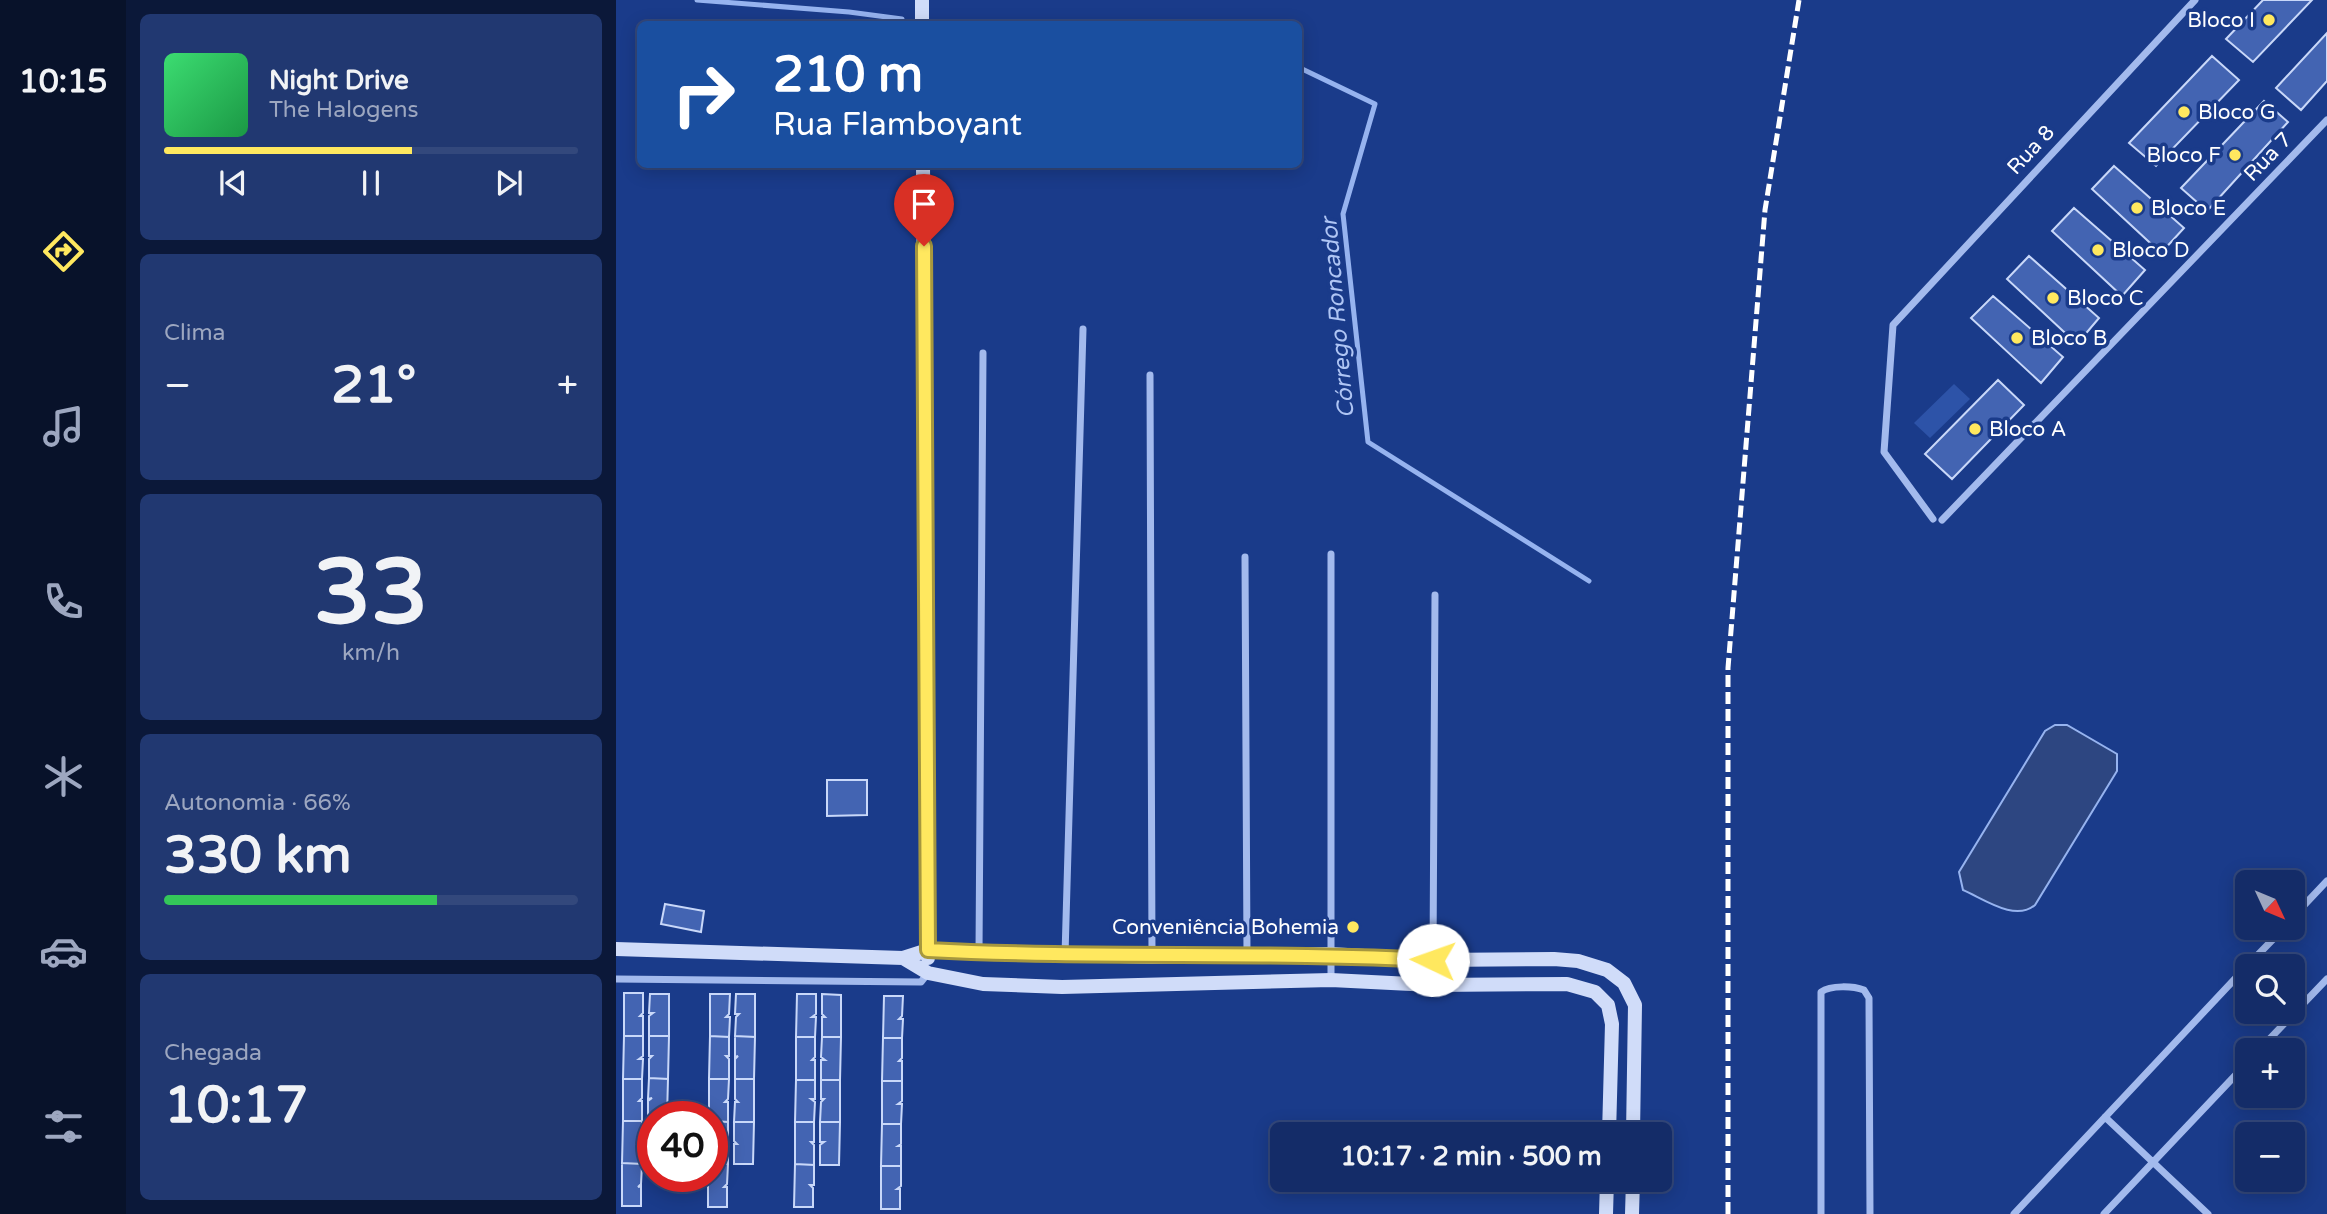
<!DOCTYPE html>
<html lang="pt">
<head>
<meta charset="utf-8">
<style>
  body { margin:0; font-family:"Varela Round",sans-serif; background:#213871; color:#f1f3f6; height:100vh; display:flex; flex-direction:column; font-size:26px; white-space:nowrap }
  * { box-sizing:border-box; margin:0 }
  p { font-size:23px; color:#9da7c0 }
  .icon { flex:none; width:38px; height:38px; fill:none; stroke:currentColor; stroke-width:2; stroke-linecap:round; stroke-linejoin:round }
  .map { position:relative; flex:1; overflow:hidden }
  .panel { display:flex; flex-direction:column; gap:14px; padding:14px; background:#0b1839; width:490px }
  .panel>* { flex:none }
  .hud { position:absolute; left:21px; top:21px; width:665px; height:147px; border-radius:10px; box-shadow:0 4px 18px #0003,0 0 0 2px #33487c; background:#1a4fa0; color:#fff; overflow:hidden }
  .needle { width:46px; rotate:134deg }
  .tools { position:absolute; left:1619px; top:870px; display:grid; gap:14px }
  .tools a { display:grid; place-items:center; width:70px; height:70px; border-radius:10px; background:#142c68; box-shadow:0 4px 18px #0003,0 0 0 2px #33487c; font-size:35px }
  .speed { position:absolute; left:21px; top:1101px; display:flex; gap:14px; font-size:35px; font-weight:700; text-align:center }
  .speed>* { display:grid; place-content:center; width:91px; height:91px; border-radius:50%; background:#142c68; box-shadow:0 4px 18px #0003,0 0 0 2px #33487c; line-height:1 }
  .speed .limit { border:10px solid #d22; background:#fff; color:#111 }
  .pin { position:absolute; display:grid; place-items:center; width:60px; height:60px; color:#fff; margin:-72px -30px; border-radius:50% 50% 50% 0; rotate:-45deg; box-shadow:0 0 7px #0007 }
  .pin .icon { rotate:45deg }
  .me { position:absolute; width:77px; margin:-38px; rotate:273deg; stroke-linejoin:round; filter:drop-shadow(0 0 5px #0008) }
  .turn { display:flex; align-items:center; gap:24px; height:147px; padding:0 21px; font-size:32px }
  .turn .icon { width:91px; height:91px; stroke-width:2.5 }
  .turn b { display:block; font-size:49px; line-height:60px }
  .big { font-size:52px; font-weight:800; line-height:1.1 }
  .panel .tile { flex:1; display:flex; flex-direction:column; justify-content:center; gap:10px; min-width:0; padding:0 24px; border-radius:10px; background:#213871 }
  .panel .dial { align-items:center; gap:0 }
  .dial b { font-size:91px; line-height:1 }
  .song { display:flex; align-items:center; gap:21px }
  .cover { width:84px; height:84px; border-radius:10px; background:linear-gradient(135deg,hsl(140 70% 55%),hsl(140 70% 35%)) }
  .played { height:7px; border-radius:4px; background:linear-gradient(90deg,#ffe85f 60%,#33487c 60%) }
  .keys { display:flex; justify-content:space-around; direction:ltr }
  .heat { display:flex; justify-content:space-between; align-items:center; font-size:38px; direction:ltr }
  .charge { height:10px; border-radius:5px; background:linear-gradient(90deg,#34c759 66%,#33487c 0) }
  .trip { position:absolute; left:654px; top:1122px; width:402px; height:70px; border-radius:10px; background:#142c68; box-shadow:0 4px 18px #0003,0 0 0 2px #33487c; font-weight:800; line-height:70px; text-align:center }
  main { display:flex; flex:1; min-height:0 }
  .menu { display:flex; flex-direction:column; width:126px; justify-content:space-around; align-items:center; background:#08122a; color:#9da7c0 }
  .menu .icon { width:49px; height:49px }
  .menu .on { color:#ffe85f }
  .menu b { font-size:32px; color:#f1f3f6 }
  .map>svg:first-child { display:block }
  .green { fill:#2d53a8 }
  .water { fill:#2d4681; stroke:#96b3ef; stroke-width:2 }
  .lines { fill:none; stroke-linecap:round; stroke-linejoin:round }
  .stream { stroke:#96b3ef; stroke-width:5 }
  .building { fill:#4364b2; stroke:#c9d8f9; stroke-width:2 }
  .street { stroke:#a3baed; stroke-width:7 }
  .secondary { stroke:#d0dcf9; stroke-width:14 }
  .rail { stroke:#fff; stroke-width:5; stroke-dasharray:12 5; stroke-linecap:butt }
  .route-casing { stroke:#a6973e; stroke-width:18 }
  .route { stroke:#ffe85f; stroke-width:12 }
  .poi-dot { fill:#ffe85f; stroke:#1a3b8a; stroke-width:2.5 }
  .labels { text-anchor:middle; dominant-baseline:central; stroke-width:7; stroke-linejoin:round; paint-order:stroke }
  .poi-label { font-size:21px; fill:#fff; stroke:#1a3b8a; text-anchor:start }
  .street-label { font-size:21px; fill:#fff; stroke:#1a3b8a }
  .water-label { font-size:23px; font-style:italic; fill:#afc5f4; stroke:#1a3b8a }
</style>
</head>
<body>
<main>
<nav class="menu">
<b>10:15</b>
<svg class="icon on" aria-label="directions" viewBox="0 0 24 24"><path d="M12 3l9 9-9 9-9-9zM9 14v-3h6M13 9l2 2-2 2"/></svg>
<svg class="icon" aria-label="music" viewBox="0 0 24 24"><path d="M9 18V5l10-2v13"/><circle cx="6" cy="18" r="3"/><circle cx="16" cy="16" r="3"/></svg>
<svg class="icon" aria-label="phone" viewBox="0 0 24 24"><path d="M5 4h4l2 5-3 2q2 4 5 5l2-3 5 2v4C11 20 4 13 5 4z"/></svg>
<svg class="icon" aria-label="climate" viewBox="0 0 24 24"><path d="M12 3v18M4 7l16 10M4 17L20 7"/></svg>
<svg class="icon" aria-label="car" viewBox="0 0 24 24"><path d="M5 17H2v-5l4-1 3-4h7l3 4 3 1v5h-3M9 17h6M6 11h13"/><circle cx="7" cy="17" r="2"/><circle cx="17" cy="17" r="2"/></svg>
<svg class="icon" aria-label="filters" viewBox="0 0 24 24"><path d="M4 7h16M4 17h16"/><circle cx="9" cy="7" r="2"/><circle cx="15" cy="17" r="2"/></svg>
</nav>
<section class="panel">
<div class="tile">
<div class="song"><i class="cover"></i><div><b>Night Drive</b><p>The Halogens</p></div></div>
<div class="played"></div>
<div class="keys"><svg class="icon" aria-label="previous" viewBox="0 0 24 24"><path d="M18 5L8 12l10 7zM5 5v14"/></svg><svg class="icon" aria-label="pause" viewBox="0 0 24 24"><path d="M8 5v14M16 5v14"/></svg><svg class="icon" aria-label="next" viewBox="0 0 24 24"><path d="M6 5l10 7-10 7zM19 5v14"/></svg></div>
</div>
<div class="tile"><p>Clima</p>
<div class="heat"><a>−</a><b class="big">21°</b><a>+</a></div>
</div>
<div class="tile dial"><b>33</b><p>km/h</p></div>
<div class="tile"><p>Autonomia · 66%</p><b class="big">330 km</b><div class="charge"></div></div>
<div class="tile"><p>Chegada</p><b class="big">10:17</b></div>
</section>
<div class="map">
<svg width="1711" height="1214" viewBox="0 0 1711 1214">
  <rect width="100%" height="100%" fill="#1a3b8a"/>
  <!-- green -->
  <path class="green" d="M1338,384L1354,399L1314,438L1298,423Z"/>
  <!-- water -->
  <path class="water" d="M1439,725H1451L1501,754V771L1419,905C1399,922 1368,899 1347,890L1343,872L1429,731Z"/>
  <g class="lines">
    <!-- stream -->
    <path class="stream" d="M81,0L233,12L286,19
      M313,23L324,24
      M682,67L759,104L727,214L752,442L973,581"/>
  </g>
  <!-- building -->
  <path class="building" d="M1647,0H1696L1637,62L1610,39Z
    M1711,33V81L1685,110L1660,88Z
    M1596,56L1623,80L1540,166L1513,143Z
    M1648,101L1672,122L1591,211L1565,188Z
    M1498,166L1568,228L1545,253L1476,189Z
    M1458,208L1529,270L1506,296L1436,231Z
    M1413,256L1483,318L1461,344L1391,279Z
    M1377,296L1447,357L1425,383L1355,318Z
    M1382,380L1408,405L1336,479L1309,454Z
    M211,780H251V815L211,816Z
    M49,904L88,911L85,932L45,924Z
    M8,993H27V1013L24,1016H27V1036H8Z
    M34,994H53V1036H33V1016L37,1013H33Z
    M94,994H114L113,1014L110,1017H114L113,1037L94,1036Z
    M120,994H139V1037L119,1036L120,1017L123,1014H119Z
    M181,994H200V1014L196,1017H200L199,1037H180Z
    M206,994L225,995V1037H206V1017H209L206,1014Z
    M268,996H287L286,1016L283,1019H287L286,1038H267Z
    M8,1036H27V1056L23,1059H27L26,1079H7Z
    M33,1036H53L52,1079L33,1078V1059L36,1056H33Z
    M94,1036L113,1037V1056H110L113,1059V1079H93Z
    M119,1036L139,1037L138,1079H119V1059L122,1056L119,1057Z
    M180,1037H199V1057L196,1060H199V1080H180Z
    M206,1037H225L224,1080H205V1060H209L205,1057Z
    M267,1038H286V1058L283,1061H286V1081H266Z
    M33,1078L52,1079L51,1116H37V1121H32V1101L36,1098L32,1099Z
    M7,1079H26V1098L23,1101H26V1121H7Z
    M93,1079H113L112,1099L109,1102H112V1122L96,1121V1116H93Z
    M119,1079H138V1122H118L119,1102H122L119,1099Z
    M180,1080H199V1099H195L199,1102L198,1122H179Z
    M205,1080H224V1122H204L205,1102L208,1099H205Z
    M266,1081H286V1101L282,1104H286L285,1124H266Z
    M7,1121H26V1141L22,1144H26V1164L6,1163Z
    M32,1121H37V1164H32V1144L35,1141H32Z
    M96,1121L112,1122V1142L108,1144H112V1164H96Z
    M118,1122H138L137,1164H118V1144H121L118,1141Z
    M179,1122H198V1142H195L198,1145V1165L179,1164Z
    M204,1122H224L223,1165H204V1145L208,1142H204Z
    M266,1124H285V1144L282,1146H285V1166H265Z
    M6,1163L26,1164L25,1184L22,1187L25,1186V1206H6Z
    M96,1164H112L111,1184L108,1187H111V1207H92V1176H96Z
    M179,1164L198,1165V1185H194L197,1188V1207H178Z
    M265,1166H285V1186L281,1189H284V1209H265Z"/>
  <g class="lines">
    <!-- street -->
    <path class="street" d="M534,375L536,957
      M1317,519L1268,452L1277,325L1579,0
      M1326,520L1711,120
      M715,554V980
      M629,557L631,955
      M1676,918L1711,881
      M363,953L367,353
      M449,955L467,329
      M817,960L819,595
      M1631,966L1668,928
      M0,979L305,982L312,973
      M1643,1050L1711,979
      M1489,1117L1592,1214
      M1205,1214V992C1215,985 1237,986 1248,990L1253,998L1254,1214
      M1398,1214L1631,966
      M1488,1214L1631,1063"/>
    <!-- secondary -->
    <path class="secondary" d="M306,0V24
      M307,164L312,958
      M0,949L287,958L312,950L536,957L714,954L817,960L938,959L962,961L991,970L1008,983L1019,1005L1017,1134
      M287,958L312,973L367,984L446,987L715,980L815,985L951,984L979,992L992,1005L996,1024L993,1134
      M990,1214L991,1180
      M1016,1214L1017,1180"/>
    <!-- rail -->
    <path class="rail" d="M1112,1214V668L1149,210L1183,0"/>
  </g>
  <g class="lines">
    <defs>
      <path id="route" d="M308,246L312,950C481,959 649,951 817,960"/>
    </defs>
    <!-- route casing -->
    <use href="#route" class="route-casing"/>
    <!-- route -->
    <use href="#route" class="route"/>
  </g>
  <!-- markers -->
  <g class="poi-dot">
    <circle cx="1653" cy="20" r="7"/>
    <circle cx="1568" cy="112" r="7"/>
    <circle cx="1619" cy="155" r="7"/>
    <circle cx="1521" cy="208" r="7"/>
    <circle cx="1482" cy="250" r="7"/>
    <circle cx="1437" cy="298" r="7"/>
    <circle cx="1401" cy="338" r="7"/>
    <circle cx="1359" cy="429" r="7"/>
    <circle cx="737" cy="927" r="7"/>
  </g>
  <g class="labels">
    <!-- poi labels -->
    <g class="poi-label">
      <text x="1639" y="20" text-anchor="end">Bloco I</text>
      <text x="1582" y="112">Bloco G</text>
      <text x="1605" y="155" text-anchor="end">Bloco F</text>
      <text x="1535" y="208">Bloco E</text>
      <text x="1496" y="250">Bloco D</text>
      <text x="1451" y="298">Bloco C</text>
      <text x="1415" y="338">Bloco B</text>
      <text x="1373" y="429">Bloco A</text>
      <text x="723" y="927" text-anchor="end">Conveniência Bohemia</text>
    </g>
    <!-- street labels -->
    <g class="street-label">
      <text transform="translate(1415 150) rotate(-47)">Rua 8</text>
      <text transform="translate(1652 157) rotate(-46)">Rua 7</text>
    </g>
    <!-- water labels -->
    <g class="water-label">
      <text transform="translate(722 318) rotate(-95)">Córrego Roncador</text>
    </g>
  </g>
</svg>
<div class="tools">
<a><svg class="needle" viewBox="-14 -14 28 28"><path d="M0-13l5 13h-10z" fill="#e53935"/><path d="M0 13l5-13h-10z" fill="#9da7c0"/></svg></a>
<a><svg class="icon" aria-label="search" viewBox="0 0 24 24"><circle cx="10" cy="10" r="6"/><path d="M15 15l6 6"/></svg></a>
<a>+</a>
<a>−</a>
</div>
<div class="speed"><div class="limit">40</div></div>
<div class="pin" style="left:308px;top:246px;background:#d93025"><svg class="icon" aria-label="arrive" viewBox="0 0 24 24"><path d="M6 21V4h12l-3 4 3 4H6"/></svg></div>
<svg class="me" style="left:817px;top:960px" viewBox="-20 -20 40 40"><circle r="19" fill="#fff"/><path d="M0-13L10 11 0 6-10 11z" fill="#ffe85f"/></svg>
<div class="trip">10:17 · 2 min · 500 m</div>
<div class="hud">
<div class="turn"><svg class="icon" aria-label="right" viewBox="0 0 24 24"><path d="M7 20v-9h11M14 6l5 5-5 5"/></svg><div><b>210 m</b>Rua Flamboyant</div></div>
</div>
</div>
</main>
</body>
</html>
